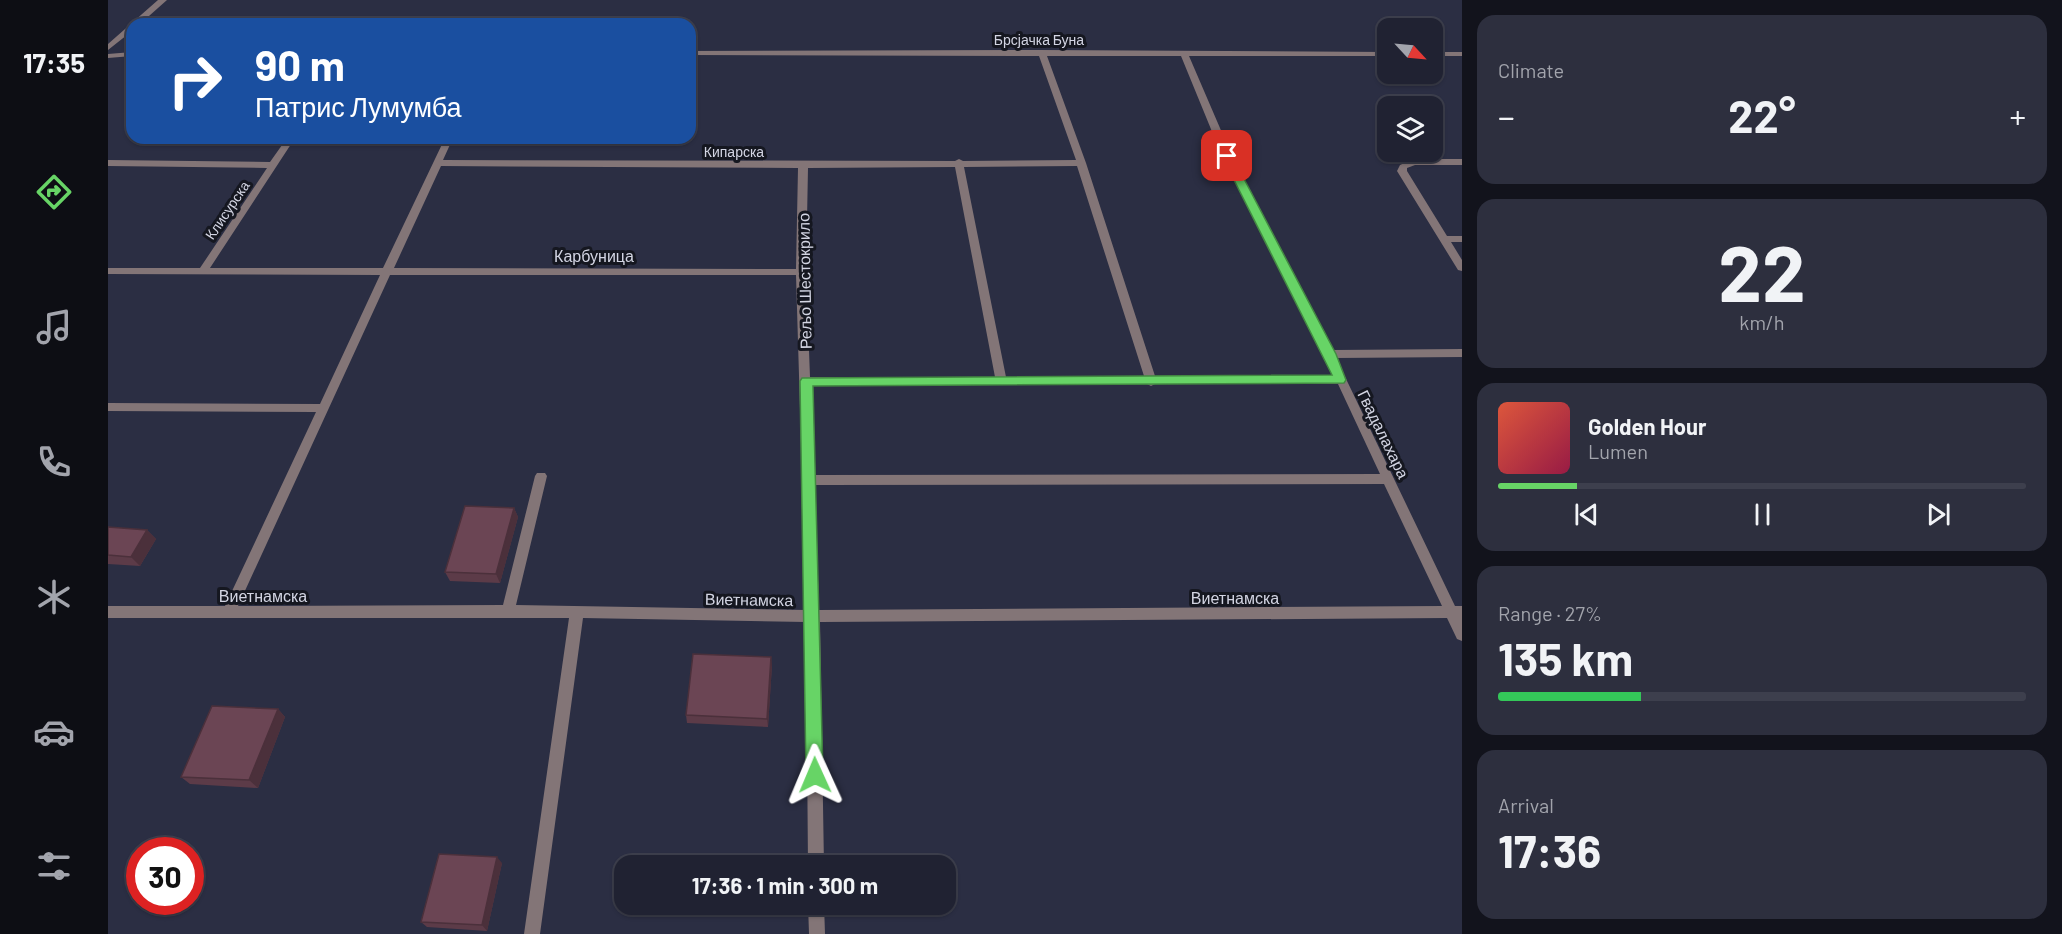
<!DOCTYPE html>
<html lang="en">
<head>
<meta charset="utf-8">
<style>
  body { margin:0; font-family:Barlow,sans-serif; background:#2d2f3e; color:#f1f3f6; height:100vh; display:flex; flex-direction:column; font-size:22px; white-space:nowrap }
  * { box-sizing:border-box; margin:0 }
  p { font-size:20px; color:#a2a4ac }
  .icon { flex:none; width:33px; height:33px; fill:none; stroke:currentColor; stroke-width:2; stroke-linecap:round; stroke-linejoin:round }
  .map { position:relative; flex:1; overflow:hidden }
  .panel { display:flex; flex-direction:column; gap:15px; padding:15px; background:#12131c; width:600px }
  .panel>* { flex:none }
  .top-card { position:absolute; left:18px; top:18px; width:570px; height:126px; border-radius:18px; box-shadow:0 2px 4px #0004,0 0 0 2px #3d3f4d; background:#1a4fa0; color:#fff; overflow:hidden }
  .needle { width:39px; rotate:116deg }
  .fabs { position:absolute; left:1269px; top:18px; display:grid; gap:12px }
  .fabs a { display:grid; place-items:center; width:66px; height:66px; border-radius:12px; background:#202232; box-shadow:0 2px 4px #0004,0 0 0 2px #3d3f4d; font-size:30px }
  .speed { position:absolute; left:18px; top:837px; display:flex; gap:12px; font-size:30px; font-weight:700; text-align:center }
  .speed>* { display:grid; place-content:center; width:78px; height:78px; border-radius:50%; background:#202232; box-shadow:0 2px 4px #0004,0 0 0 2px #3d3f4d; line-height:1 }
  .speed .limit { border:9px solid #d22; background:#fff; color:#111 }
  .pin { position:absolute; display:grid; place-items:center; width:51px; height:51px; color:#fff; margin:-26px; border-radius:12px; box-shadow:0 3px 9px #0006 }
  .me { position:absolute; width:66px; margin:-33px; rotate:359deg; stroke-linejoin:round; filter:drop-shadow(0 0 4px #0008) }
  .turn { display:flex; align-items:center; gap:21px; height:126px; padding:0 30px; font-size:27px }
  .turn .icon { width:78px; height:78px; stroke-width:2.5 }
  .turn b { display:block; font-size:42px; line-height:51px }
  .big { font-size:45px; font-weight:700; line-height:1.1 }
  .panel .tile { flex:1; display:flex; flex-direction:column; justify-content:center; gap:9px; min-width:0; padding:0 21px; border-radius:18px; background:#2d2f3e }
  .panel .dial { align-items:center; gap:0 }
  .dial b { font-size:78px; line-height:1 }
  .song { display:flex; align-items:center; gap:18px }
  .cover { width:72px; height:72px; border-radius:9px; background:linear-gradient(135deg,hsl(10 70% 55%),hsl(340 70% 35%)) }
  .played { height:6px; border-radius:3px; background:linear-gradient(90deg,#67d466 15%,#3d3f4d 15%) }
  .keys { display:flex; justify-content:space-around; direction:ltr }
  .heat { display:flex; justify-content:space-between; align-items:center; font-size:33px; direction:ltr }
  .charge { height:9px; border-radius:4px; background:linear-gradient(90deg,#34c759 27%,#3d3f4d 0) }
  .trip { position:absolute; left:506px; top:855px; width:342px; height:60px; border-radius:18px; background:#202232; box-shadow:0 2px 4px #0004,0 0 0 2px #3d3f4d; font-weight:700; line-height:60px; text-align:center }
  main { display:flex; flex:1; min-height:0 }
  .tab-bar { display:flex; flex-direction:column; width:108px; justify-content:space-around; align-items:center; background:#0d0e14; color:#a2a4ac }
  .tab-bar .icon { width:42px; height:42px }
  .tab-bar .selected { color:#67d466 }
  .tab-bar b { font-size:27px; color:#f1f3f6 }
  .map>svg:first-child { display:block }
  .lines { fill:none; stroke-linecap:round; stroke-linejoin:round }
  .minor { fill:#837577; fill-rule:evenodd }
  .wall { fill:#5c3b48 }
  .shaded-wall { fill:#4b303b }
  .building { fill:#6b4554; stroke:#4b303b; stroke-width:1.5 }
  .route { fill:#67d466; stroke:#438a42; stroke-width:1.5 }
  .labels { text-anchor:middle; dominant-baseline:central; stroke-width:6; stroke-linejoin:round; paint-order:stroke }
  .far-street-label { font-size:14px; fill:#d3d5e3; stroke:#151720 }
  .street-label { font-size:16px; fill:#d3d5e3; stroke:#151720 }
</style>
</head>
<body>
<main>
<nav class="tab-bar">
<b>17:35</b>
<svg class="icon selected" aria-label="directions" viewBox="0 0 24 24"><path d="M12 3l9 9-9 9-9-9zM9 14v-3h6M13 9l2 2-2 2"/></svg>
<svg class="icon" aria-label="music" viewBox="0 0 24 24"><path d="M9 18V5l10-2v13"/><circle cx="6" cy="18" r="3"/><circle cx="16" cy="16" r="3"/></svg>
<svg class="icon" aria-label="phone" viewBox="0 0 24 24"><path d="M5 4h4l2 5-3 2q2 4 5 5l2-3 5 2v4C11 20 4 13 5 4z"/></svg>
<svg class="icon" aria-label="climate" viewBox="0 0 24 24"><path d="M12 3v18M4 7l16 10M4 17L20 7"/></svg>
<svg class="icon" aria-label="car" viewBox="0 0 24 24"><path d="M5 17H2v-5l4-1 3-4h7l3 4 3 1v5h-3M9 17h6M6 11h13"/><circle cx="7" cy="17" r="2"/><circle cx="17" cy="17" r="2"/></svg>
<svg class="icon" aria-label="filters" viewBox="0 0 24 24"><path d="M4 7h16M4 17h16"/><circle cx="9" cy="7" r="2"/><circle cx="15" cy="17" r="2"/></svg>
</nav>
<div class="map">
<svg width="1354" height="934" viewBox="0 0 1354 934">
  <rect width="100%" height="100%" fill="#2b2e43"/>
  <g class="lines">
    <!-- minor -->
    <path class="minor" d="M50,0H59L32,24H24V31L0,50V44Z
      M934,50L1280,52V56H1081L1124,156L1224,350L1354,349V357L1228,358L1347,606H1354V641L1349,639L1339,618L712,622L716,866H700L698,622L475,618L432,934H416L461,618H0V606H117L208,412L0,411V403L212,404L272,275L0,274V268H92L159,168L0,166V160L162,162L179,138H187L102,268H275L337,138H345L335,160L847,161L851,159L855,161L968,160L931,56L582,55V51ZM939,56H1073L1114,156L1226,376H1047L978,163ZM333,166L690,168L688,269L286,268ZM969,166L1036,376L898,377L856,167ZM847,167L887,377H702L698,272L700,168ZM282,275H688L698,610L408,605L439,476L437,473H429L427,476L395,605L130,606ZM1039,384L1043,386L1047,384H1230L1272,474L706,475L703,385ZM1276,484L1334,606L711,610L707,485Z
      M24,52V56L0,58V54Z
      M1324,52H1354V56H1324Z
      M1306,159H1354V165H1307L1299,168V171L1339,236H1354V242H1343L1354,260V271L1350,270L1289,171L1292,165Z
      M700,904H716L717,934H701Z"/>
  </g>
  <!-- wall -->
  <path class="wall" d="M406,508L410,517L392,583L342,581L337,572Z
    M0,527L39,530L48,539L32,566L0,564Z
    M664,665L660,727L579,723L578,715Z
    M170,709L177,717L150,788L82,784L73,777Z
    M394,863L379,931L319,927L313,922Z"/>
  <!-- shaded-wall -->
  <path class="shaded-wall" d="M406,508L410,517L392,583L388,574Z
    M39,530L48,539L32,566L23,557Z
    M663,657L664,665L660,727L659,719Z
    M170,709L177,717L150,788L141,780Z
    M389,857L394,863L379,931L374,925Z"/>
  <!-- building -->
  <path class="building" d="M357,506L406,508L388,574L337,572Z
    M0,527L39,530L23,557L0,555Z
    M585,654L663,657L659,719L578,715Z
    M104,706L170,709L141,780L73,777Z
    M331,854L389,857L374,925L313,922Z"/>
  <!-- route -->
  <path class="route" d="M1119,153L1124,156L1228,354L1238,380L1236,383L705,386L715,775L713,781L707,783L701,781L698,775L692,381L694,378L1224,375L1114,156Z"/>
  <g class="labels">
    <!-- far-street labels -->
    <g class="far-street-label">
      <text x="931" y="39">Брсјачка Буна</text>
      <text x="626" y="151">Кипарска</text>
      <text transform="translate(119 210) rotate(-56)">Клисурска</text>
    </g>
    <!-- street labels -->
    <g class="street-label">
      <text x="486" y="255">Карбуница</text>
      <text transform="translate(696 281) rotate(-91)">Рељо Шестокрило</text>
      <text transform="translate(1276 434) rotate(64)">Гвадалахара</text>
      <text x="155" y="595">Виетнамска</text>
      <text x="1127" y="597">Виетнамска</text>
      <text transform="translate(641 599) rotate(1)">Виетнамска</text>
    </g>
  </g>
</svg>
<div class="fabs">
<a><svg class="needle" viewBox="-14 -14 28 28"><path d="M0-13l5 13h-10z" fill="#e53935"/><path d="M0 13l5-13h-10z" fill="#a2a4ac"/></svg></a>
<a><svg class="icon" aria-label="layers" viewBox="0 0 24 24"><path d="M12 4l9 5-9 5-9-5zM3 14l9 5 9-5"/></svg></a>
</div>
<div class="speed"><div class="limit">30</div></div>
<div class="pin" style="left:1119px;top:156px;background:#d93025"><svg class="icon" aria-label="arrive" viewBox="0 0 24 24"><path d="M6 21V4h12l-3 4 3 4H6"/></svg></div>
<svg class="me" style="left:707px;top:775px" viewBox="-20 -20 40 40"><path d="M0-17L14 15 0 8-14 15z" fill="#67d466" stroke="#fff" stroke-width="4"/></svg>
<div class="trip">17:36 · 1 min · 300 m</div>
<div class="top-card">
<div class="turn"><svg class="icon" aria-label="right" viewBox="0 0 24 24"><path d="M7 20v-9h11M14 6l5 5-5 5"/></svg><div><b>90 m</b>Патрис Лумумба</div></div>
</div>
</div>
<section class="panel">
<div class="tile"><p>Climate</p>
<div class="heat"><a>−</a><b class="big">22°</b><a>+</a></div>
</div>
<div class="tile dial"><b>22</b><p>km/h</p></div>
<div class="tile">
<div class="song"><i class="cover"></i><div><b>Golden Hour</b><p>Lumen</p></div></div>
<div class="played"></div>
<div class="keys"><svg class="icon" aria-label="previous" viewBox="0 0 24 24"><path d="M18 5L8 12l10 7zM5 5v14"/></svg><svg class="icon" aria-label="pause" viewBox="0 0 24 24"><path d="M8 5v14M16 5v14"/></svg><svg class="icon" aria-label="next" viewBox="0 0 24 24"><path d="M6 5l10 7-10 7zM19 5v14"/></svg></div>
</div>
<div class="tile"><p>Range · 27%</p><b class="big">135 km</b><div class="charge"></div></div>
<div class="tile"><p>Arrival</p><b class="big">17:36</b></div>
</section>
</main>
</body>
</html>
